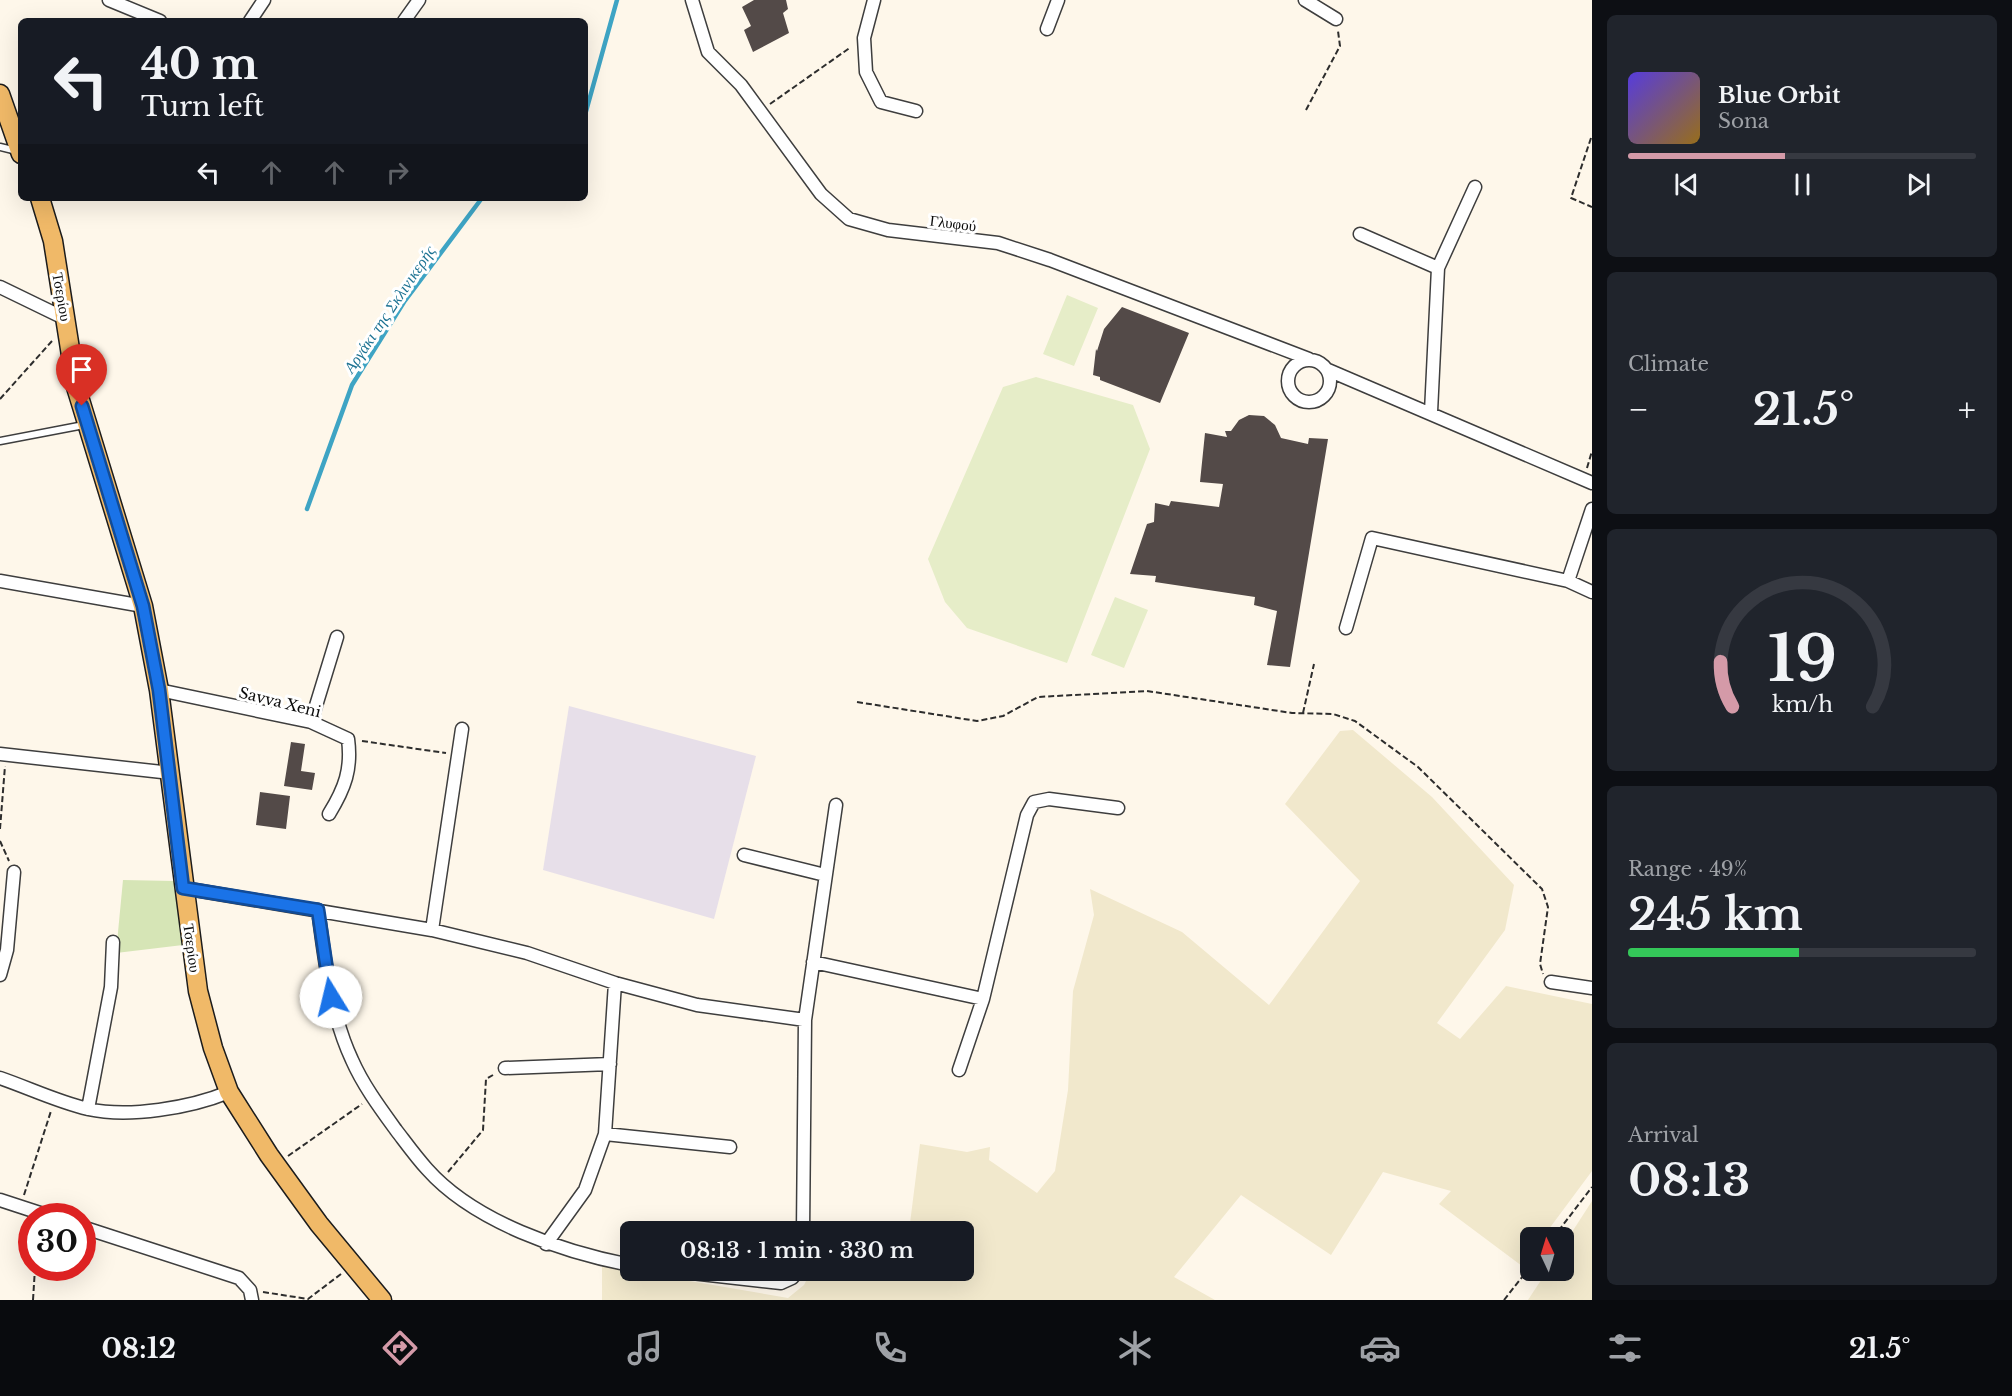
<!DOCTYPE html>
<html lang="en">
<head>
<meta charset="utf-8">
<style>
  body { margin:0; font-family:"Libre Baskerville",serif; background:#20242c; color:#f1f3f6; height:100vh; display:flex; flex-direction:column; font-size:22px; white-space:nowrap }
  * { box-sizing:border-box; margin:0 }
  p { font-size:20px; color:#9ea1a6 }
  .icon { flex:none; width:33px; height:33px; fill:none; stroke:currentColor; stroke-width:2; stroke-linecap:round; stroke-linejoin:round }
  .map { position:relative; flex:1; overflow:hidden }
  .details { display:flex; flex-direction:column; gap:15px; padding:15px; background:#0d0f14; width:420px }
  .details>* { flex:none }
  .top-card { position:absolute; left:18px; top:18px; width:570px; height:183px; border-radius:9px; box-shadow:0 6px 24px #0002; background:#171b24; color:#f1f3f6; overflow:hidden }
  .needle { width:39px; rotate:356deg }
  .controls { position:absolute; left:1520px; top:1227px; display:grid; gap:12px }
  .controls a { display:grid; place-items:center; width:54px; height:54px; border-radius:9px; background:#171b24; box-shadow:0 6px 24px #0002; font-size:30px }
  .speed { position:absolute; left:18px; top:1203px; display:flex; gap:12px; font-size:30px; font-weight:700; text-align:center }
  .speed>* { display:grid; place-content:center; width:78px; height:78px; border-radius:50%; background:#171b24; box-shadow:0 6px 24px #0002; line-height:1 }
  .speed .limit { border:9px solid #d22; background:#fff; color:#111 }
  .pin { position:absolute; display:grid; place-items:center; width:51px; height:51px; color:#fff; margin:-62px -26px; border-radius:50% 50% 50% 0; rotate:-45deg; box-shadow:0 0 6px #0007 }
  .pin .icon { rotate:45deg }
  .me { position:absolute; width:66px; margin:-33px; rotate:351deg; stroke-linejoin:round; filter:drop-shadow(0 0 4px #0008) }
  .turn { display:flex; align-items:center; gap:21px; height:126px; padding:0 24px; font-size:27px }
  .turn .icon { width:78px; height:78px; stroke-width:2.5 }
  .turn b { display:block; font-size:42px; line-height:51px }
  .lanes { display:flex; align-items:center; height:57px; padding:0 24px; background:#0003; justify-content:center; gap:30px; direction:ltr }
  .lanes .off { opacity:.35 }
  .big { font-size:45px; font-weight:600; line-height:1.1 }
  .details .card { flex:1; display:flex; flex-direction:column; justify-content:center; gap:9px; min-width:0; padding:0 21px; border-radius:9px; background:#20242c }
  .details .dial { align-items:center; gap:0 }
  .dial svg { height:156px; overflow:visible; fill:none; stroke:#363941; stroke-width:7; stroke-linecap:round; text-anchor:middle }
  .dial text { fill:#f1f3f6; stroke:none }
  .song { display:flex; align-items:center; gap:18px }
  .cover { width:72px; height:72px; border-radius:9px; background:linear-gradient(135deg,hsl(250 70% 55%),hsl(40 70% 35%)) }
  .played { height:6px; border-radius:3px; background:linear-gradient(90deg,#d49aa8 45%,#363941 45%) }
  .keys { display:flex; justify-content:space-around; direction:ltr }
  .heat { display:flex; justify-content:space-between; align-items:center; font-size:33px; direction:ltr }
  .charge { height:9px; border-radius:4px; background:linear-gradient(90deg,#34c759 49%,#363941 0) }
  .trip { position:absolute; left:620px; top:1221px; width:354px; height:60px; border-radius:9px; background:#171b24; box-shadow:0 6px 24px #0002; font-weight:600; line-height:60px; text-align:center }
  .menu { display:flex; height:96px; justify-content:space-around; align-items:center; background:#090b0e; color:#9ea1a6 }
  .menu .icon { width:42px; height:42px }
  .menu .current { color:#d49aa8 }
  .menu b { font-size:27px; color:#f1f3f6 }
  main { display:flex; flex:1; min-height:0 }
  .map>svg:first-child { display:block }
  .industrial { fill:#e7dfe9 }
  .farmland { fill:#f1e8cc }
  .green { fill:#d6e5b6 }
  .pitch { fill:#e6edc8 }
  .lines { fill:none; stroke-linecap:round; stroke-linejoin:round }
  .stream { stroke:#3ea4c4; stroke-width:4.5 }
  .building { fill:#534a48 }
  .service-casing { stroke:#3e3e3e; stroke-width:9 }
  .minor-casing { stroke:#3e3e3e; stroke-width:15 }
  .primary-casing { stroke:#1c1c1c; stroke-width:21 }
  .path { stroke:#2d2d2d; stroke-width:2; stroke-dasharray:6 3; stroke-linecap:butt }
  .service { stroke:#fff; stroke-width:6 }
  .minor { stroke:#fff; stroke-width:12 }
  .primary { stroke:#f0b968; stroke-width:18 }
  .route-casing { stroke:#114b97; stroke-width:15 }
  .route { stroke:#1a73e8; stroke-width:10 }
  .labels { text-anchor:middle; dominant-baseline:central; stroke-width:6; stroke-linejoin:round; paint-order:stroke }
  .street-label { font-size:15px; fill:#0b0b0b; stroke:#fff }
  .water-label { font-size:16px; font-style:italic; fill:#1d7393; stroke:#fff }
</style>
</head>
<body>
<main>
<div class="map">
<svg width="1592" height="1300" viewBox="0 0 1592 1300">
  <rect width="100%" height="100%" fill="#fef7ea"/>
  <!-- industrial -->
  <path class="industrial" d="M569,706L756,756L714,919L543,870Z"/>
  <!-- farmland -->
  <path class="farmland" d="M1353,730L1432,797L1514,885L1505,930L1437,1023L1460,1039L1506,986L1592,1004V1171L1543,1237L1530,1238V1255L1522,1266L1439,1204L1451,1191L1383,1172L1331,1255L1241,1195L1174,1277L1215,1300H602V1266L788,1298L804,1285L811,1271L963,1270V1232L909,1231L920,1144L967,1152L990,1147L989,1160L1037,1193L1055,1171L1068,1090L1073,991L1094,915L1090,889L1182,932L1269,1005L1360,881L1285,804L1340,731Z
    M1592,1201V1300H1528L1547,1271L1563,1270V1246Z"/>
  <!-- green -->
  <path class="green" d="M123,880L174,881L183,945L116,953Z"/>
  <!-- pitch -->
  <path class="pitch" d="M1067,295L1098,308L1074,366L1043,354Z
    M1036,377L1133,405L1150,449L1067,663L967,628L945,602L928,559L1003,387Z
    M1115,597L1148,610L1124,668L1091,655Z"/>
  <g class="lines">
    <!-- stream -->
    <path class="stream" d="M585,115L617,0
      M307,509L352,385L404,302L482,198"/>
  </g>
  <!-- building -->
  <path class="building" d="M754,0H786L788,9L783,13L789,33L753,52L744,30L751,26L742,7Z
    M1122,307L1189,333L1160,403L1100,380V377L1093,375L1096,349L1097,351L1104,329Z
    M1249,415L1264,416L1275,425L1281,438L1308,444L1309,438L1328,439L1290,667L1267,665L1277,611L1254,605L1255,597L1155,582L1156,576L1130,574L1147,524L1154,522L1155,503L1169,506L1171,501L1219,507L1223,484L1200,482L1205,433L1227,437L1225,431H1231L1239,420Z
    M291,742L305,744L301,771L315,773L312,790L284,786Z
    M260,792L290,796L286,829L256,825Z"/>
  <g class="lines">
    <defs>
      <path id="service" d="M0,147L17,151
        M0,441L84,425"/>
      <path id="minor" d="M109,0L160,21
        M692,0L708,52L741,85L821,194L849,219L888,230L998,243L1050,260L1309,359
        M874,0L864,38L866,72L881,102L916,111
        M1305,0L1336,19
        M250,21L264,0
        M404,21L419,0
        M1047,29L1058,0
        M1360,234L1438,268
        M0,287L66,319
        M1288 381a21 21 0 1 1 42 0a21 21 0 1 1-42 0Z
        M1328,370L1592,483
        M1431,412L1438,268L1475,187
        M0,581L143,606
        M1568,581L1592,509
        M1346,628L1372,538L1568,581L1592,592
        M159,690L311,722L348,739C352,769 345,788 329,814
        M311,722L337,637
        M0,754L171,773
        M744,855L825,875
        M183,888L432,930L527,953L615,983L697,1005L805,1020
        M318,910C325,960 330,1013 352,1060C363,1085 380,1108 396,1130C406,1143 416,1157 427,1169C474,1222 563,1252 630,1265
        M432,930L462,729
        M813,962L983,999
        M0,975L7,950L14,872
        M1551,982L1592,988
        M505,1068L610,1064
        M959,1070L983,999L1027,815L1034,802L1049,799L1118,808
        M0,1078C29,1088 58,1102 88,1109C129,1118 190,1108 229,1092
        M88,1109L111,987L113,942
        M605,1134L730,1147
        M0,1200L49,1216
        M82,1227L239,1278L250,1290L252,1300
        M803,1232L805,1020L836,805
        M546,1244L585,1190L605,1134L615,983
        M665,1270L781,1283L792,1278L799,1270"/>
      <path id="primary" d="M0,94L21,154
        M40,198L53,241L76,387L143,606L159,690L198,991L213,1048L229,1092L269,1155L319,1224L382,1300"/>
    </defs>
    <!-- service casing -->
    <use href="#service" class="service-casing"/>
    <!-- minor casing -->
    <use href="#minor" class="minor-casing"/>
    <!-- primary casing -->
    <use href="#primary" class="primary-casing"/>
    <!-- path -->
    <path class="path" d="M770,104L851,47
      M1306,110L1340,46L1338,31
      M1591,138L1571,198L1592,207
      M0,399L52,341
      M1587,468L1592,451
      M857,702L977,721L1003,716L1038,697L1147,691L1292,713L1333,714L1355,721L1418,767L1542,889L1548,907L1540,964L1543,974
      M1303,713L1314,664
      M362,741L446,753
      M0,829L5,766
      M0,841L9,861
      M288,1156L362,1104
      M448,1172L483,1130L486,1079L493,1075
      M24,1195L51,1111
      M1553,1238L1592,1187
      M263,1292L308,1299L341,1274
      M33,1300L35,1268
      M1504,1300L1530,1267"/>
    <!-- service -->
    <use href="#service" class="service"/>
    <!-- minor -->
    <use href="#minor" class="minor"/>
    <!-- primary -->
    <use href="#primary" class="primary"/>
  </g>
  <g class="lines">
    <defs>
      <path id="route" d="M82,406L143,606L159,690L183,888L318,910L331,997"/>
    </defs>
    <!-- route casing -->
    <use href="#route" class="route-casing"/>
    <!-- route -->
    <use href="#route" class="route"/>
  </g>
  <g class="labels">
    <!-- street labels -->
    <g class="street-label">
      <text transform="translate(953 223) rotate(7)">Γλυφού</text>
      <text transform="translate(62 297) rotate(80)">Τσερίου</text>
      <text transform="translate(280 702) rotate(14)">Savva Xeni</text>
      <text transform="translate(192 948) rotate(82)">Τσερίου</text>
    </g>
    <!-- water labels -->
    <g class="water-label">
      <text transform="translate(389 309) rotate(-56)">Αργάκι της Σκλινικερής</text>
    </g>
  </g>
</svg>
<div class="controls">
<a><svg class="needle" viewBox="-14 -14 28 28"><path d="M0-13l5 13h-10z" fill="#e53935"/><path d="M0 13l5-13h-10z" fill="#9ea1a6"/></svg></a>
</div>
<div class="speed"><div class="limit">30</div></div>
<div class="pin" style="left:82px;top:406px;background:#d93025"><svg class="icon" aria-label="arrive" viewBox="0 0 24 24"><path d="M6 21V4h12l-3 4 3 4H6"/></svg></div>
<svg class="me" style="left:331px;top:997px" viewBox="-20 -20 40 40"><circle r="19" fill="#fff"/><path d="M0-13L10 11 0 6-10 11z" fill="#1a73e8"/></svg>
<div class="trip">08:13 · 1 min · 330 m</div>
<div class="top-card">
<div class="turn"><svg class="icon" aria-label="left" viewBox="0 0 24 24"><path d="M17 20v-9H6M10 6l-5 5 5 5"/></svg><div><b>40 m</b>Turn left</div></div>
<div class="lanes"><svg class="icon" aria-label="left" viewBox="0 0 24 24"><path d="M17 20v-9H6M10 6l-5 5 5 5"/></svg><svg class="icon off" aria-label="ahead" viewBox="0 0 24 24"><path d="M12 20V5M6 11l6-6 6 6"/></svg><svg class="icon off" aria-label="ahead" viewBox="0 0 24 24"><path d="M12 20V5M6 11l6-6 6 6"/></svg><svg class="icon off" aria-label="right" viewBox="0 0 24 24"><path d="M7 20v-9h11M14 6l5 5-5 5"/></svg></div>
</div>
</div>
<section class="details">
<div class="card">
<div class="song"><i class="cover"></i><div><b>Blue Orbit</b><p>Sona</p></div></div>
<div class="played"></div>
<div class="keys"><svg class="icon" aria-label="previous" viewBox="0 0 24 24"><path d="M18 5L8 12l10 7zM5 5v14"/></svg><svg class="icon" aria-label="pause" viewBox="0 0 24 24"><path d="M8 5v14M16 5v14"/></svg><svg class="icon" aria-label="next" viewBox="0 0 24 24"><path d="M6 5l10 7-10 7zM19 5v14"/></svg></div>
</div>
<div class="card"><p>Climate</p>
<div class="heat"><a>−</a><b class="big">21.5°</b><a>+</a></div>
</div>
<div class="card dial"><svg viewBox="0 0 100 80">
<path d="M14 69A42 42 0 1 1 86 69"/>
<path d="M14 69A42 42 0 0 1 8 46" stroke="#d49aa8"/>
<text x="50" y="56" font-size="32" font-weight="700">19</text>
<text x="50" y="72" font-size="11">km/h</text>
</svg></div>
<div class="card"><p>Range · 49%</p><b class="big">245 km</b><div class="charge"></div></div>
<div class="card"><p>Arrival</p><b class="big">08:13</b></div>
</section>
</main>
<nav class="menu">
<b>08:12</b>
<svg class="icon current" aria-label="directions" viewBox="0 0 24 24"><path d="M12 3l9 9-9 9-9-9zM9 14v-3h6M13 9l2 2-2 2"/></svg>
<svg class="icon" aria-label="music" viewBox="0 0 24 24"><path d="M9 18V5l10-2v13"/><circle cx="6" cy="18" r="3"/><circle cx="16" cy="16" r="3"/></svg>
<svg class="icon" aria-label="phone" viewBox="0 0 24 24"><path d="M5 4h4l2 5-3 2q2 4 5 5l2-3 5 2v4C11 20 4 13 5 4z"/></svg>
<svg class="icon" aria-label="climate" viewBox="0 0 24 24"><path d="M12 3v18M4 7l16 10M4 17L20 7"/></svg>
<svg class="icon" aria-label="car" viewBox="0 0 24 24"><path d="M5 17H2v-5l4-1 3-4h7l3 4 3 1v5h-3M9 17h6M6 11h13"/><circle cx="7" cy="17" r="2"/><circle cx="17" cy="17" r="2"/></svg>
<svg class="icon" aria-label="filters" viewBox="0 0 24 24"><path d="M4 7h16M4 17h16"/><circle cx="9" cy="7" r="2"/><circle cx="15" cy="17" r="2"/></svg>
<b>21.5°</b>
</nav>
</body>
</html>
